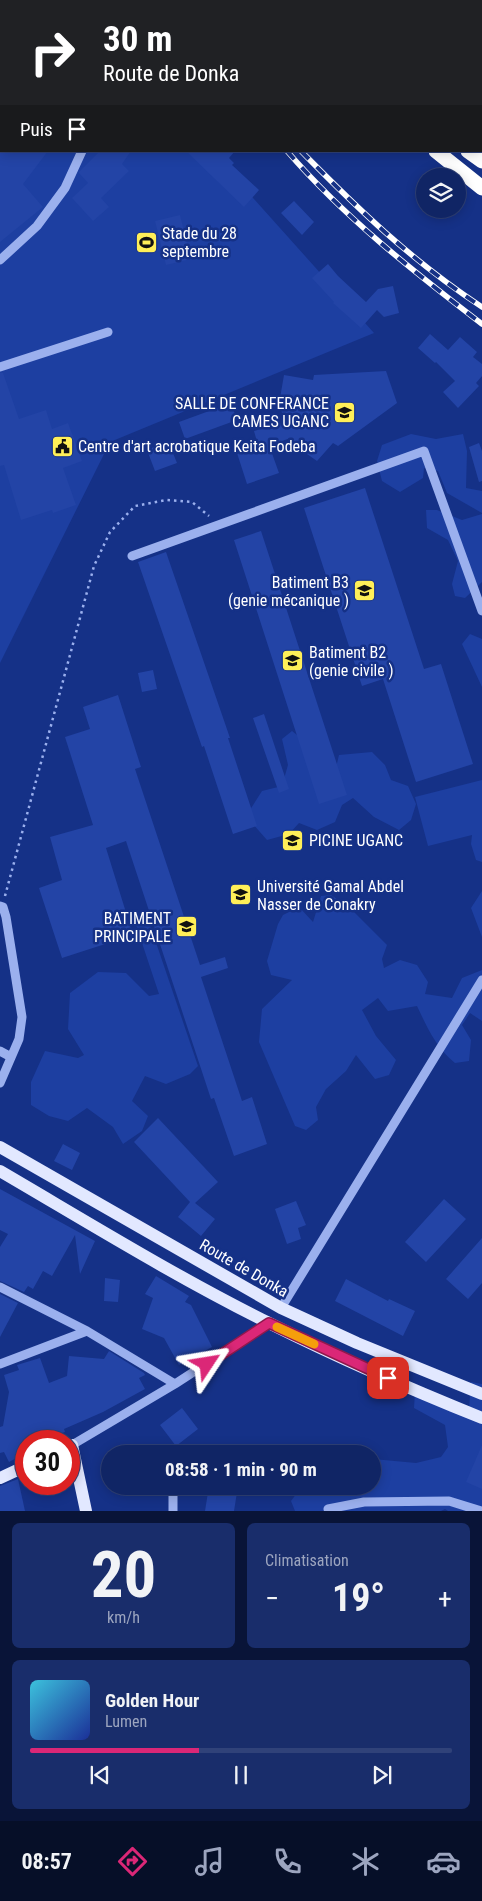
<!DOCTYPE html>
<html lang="fr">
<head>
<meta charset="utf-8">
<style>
  body { margin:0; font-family:"Roboto Condensed",sans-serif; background:#192d6b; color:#f1f3f6; height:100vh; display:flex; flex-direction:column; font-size:19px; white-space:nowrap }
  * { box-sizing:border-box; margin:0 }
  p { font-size:16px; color:#9ca5bf }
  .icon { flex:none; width:28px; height:28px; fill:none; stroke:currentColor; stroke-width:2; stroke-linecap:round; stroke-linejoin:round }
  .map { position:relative; height:1511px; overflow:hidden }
  .side { display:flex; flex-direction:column; gap:12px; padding:12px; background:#091438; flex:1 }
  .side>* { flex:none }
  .banner { position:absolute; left:0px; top:0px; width:482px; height:152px; box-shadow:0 2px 12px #0003,0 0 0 1px #304279; background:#202124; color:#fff; overflow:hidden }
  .controls { position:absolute; left:416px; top:168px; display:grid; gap:10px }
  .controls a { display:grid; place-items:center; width:50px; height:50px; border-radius:50%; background:#102565; box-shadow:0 2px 12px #0003,0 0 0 1px #304279; font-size:25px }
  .speed { position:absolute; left:15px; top:1430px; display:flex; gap:10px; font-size:25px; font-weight:700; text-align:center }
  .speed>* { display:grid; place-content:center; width:65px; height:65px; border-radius:50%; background:#102565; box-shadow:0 2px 12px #0003,0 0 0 1px #304279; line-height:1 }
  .speed .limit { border:8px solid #d22; background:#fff; color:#111 }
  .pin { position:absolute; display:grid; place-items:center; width:42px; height:42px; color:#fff; margin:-21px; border-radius:10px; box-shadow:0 2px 8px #0006 }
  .me { position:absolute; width:55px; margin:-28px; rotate:57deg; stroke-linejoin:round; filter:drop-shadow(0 0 4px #0008) }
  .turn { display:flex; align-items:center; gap:18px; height:105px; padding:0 20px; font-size:22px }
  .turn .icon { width:65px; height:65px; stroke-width:2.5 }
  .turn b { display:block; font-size:35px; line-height:42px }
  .then { display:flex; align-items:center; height:48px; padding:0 20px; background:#0003; gap:10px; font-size:19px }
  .big { font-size:38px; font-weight:700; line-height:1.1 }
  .side .widget { flex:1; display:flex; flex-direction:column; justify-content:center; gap:8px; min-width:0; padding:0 18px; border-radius:8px; background:#192d6b }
  .side .dial { align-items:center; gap:0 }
  .dial b { font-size:65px; line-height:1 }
  .song { display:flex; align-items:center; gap:15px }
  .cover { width:60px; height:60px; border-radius:8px; background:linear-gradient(135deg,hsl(190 70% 55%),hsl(230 70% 35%)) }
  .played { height:5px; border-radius:2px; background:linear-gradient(90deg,#db2777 40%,#304279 40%) }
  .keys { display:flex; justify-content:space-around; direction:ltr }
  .heat { display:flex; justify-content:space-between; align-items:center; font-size:28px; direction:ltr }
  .side .tiles { flex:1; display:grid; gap:12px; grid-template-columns:1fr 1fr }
  .widget:last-child { grid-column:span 2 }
  .trip { position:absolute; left:101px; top:1445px; width:280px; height:50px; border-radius:25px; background:#102565; box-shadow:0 2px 12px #0003,0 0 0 1px #304279; font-weight:700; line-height:50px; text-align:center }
  .dock { display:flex; height:80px; justify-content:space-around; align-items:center; background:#060f28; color:#9ca5bf }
  .dock .icon { width:35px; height:35px }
  .dock .on { color:#db2777 }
  .dock b { font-size:22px; color:#f1f3f6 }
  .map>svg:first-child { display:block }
  .green { fill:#1d3fa1 }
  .building { fill:#2344a6 }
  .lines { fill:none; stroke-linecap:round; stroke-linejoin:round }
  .path { stroke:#9bb0ee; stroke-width:2.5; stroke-dasharray:2.5 4; stroke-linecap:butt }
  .minor { stroke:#9bb0ee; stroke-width:9 }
  .major { stroke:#e2e8ff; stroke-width:12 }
  .highway { stroke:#fff; stroke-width:15 }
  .rail-casing { stroke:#fff; stroke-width:5.5 }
  .rail { stroke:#153187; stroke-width:4; stroke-dasharray:11; stroke-linecap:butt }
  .route-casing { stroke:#8e194d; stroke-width:12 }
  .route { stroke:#db2777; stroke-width:9 }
  .slow { stroke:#f59e0b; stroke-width:9 }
  .labels { text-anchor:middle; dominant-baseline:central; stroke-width:5; stroke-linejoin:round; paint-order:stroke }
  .poi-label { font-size:16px; fill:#fff; stroke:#153187; text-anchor:start }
  .street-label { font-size:16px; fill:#fff; stroke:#153187 }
</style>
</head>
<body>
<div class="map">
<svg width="482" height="1511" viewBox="0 0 482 1511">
  <rect width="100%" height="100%" fill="#153187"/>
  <!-- green -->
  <path class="green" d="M0,0L124,1H1V151H211L374,333L110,442L0,663Z
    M411,434L436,439L463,434L467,451L466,488L482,491V513L447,493L438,471L424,468L423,478L400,492L382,481L377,461L382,445Z
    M426,510H437L462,520L482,514V582L465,598L455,596L452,584L458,561L448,540L427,528Z
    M470,634L482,639V687L462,644Z
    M292,731L312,747L331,789L339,755L372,752L385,765L391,780L408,786L416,804L411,820L399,830L374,817L353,798L342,805L335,822L317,830L299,823L289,834L267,840L246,816L262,791L282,786L288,765L282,739Z
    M482,780V862L476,860L471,844L472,835L428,846L415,797Z
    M482,891V937L471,908Z
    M331,895L350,908L387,945L382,959L384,968L400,960L417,965L428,982L425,994L452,998L462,978L482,970V1021L470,1013L462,1025L471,1040L469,1061L455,1063C436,1048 427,1027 417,1006L388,1011L378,998L362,1010L376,1036L396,1060L389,1075L375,1079L356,1055L346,1071L326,1089L316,1107L318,1120L306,1130L295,1126L259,1042L262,1009L292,980L271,975L267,961L278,924L283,915L299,907L313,922L321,896Z
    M148,919L198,1066L190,1074L166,1084L145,1076L132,1101L148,1116L142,1131L123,1144L113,1127L87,1108L68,1121L49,1116L31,1105V1082L45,1051L78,1058L84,1055L68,1029L70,993L98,972L126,973L149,996L159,994L136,925Z
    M471,1382L482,1384V1511H448L445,1509L441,1511H295L291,1501L302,1486H372L373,1459L416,1463L441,1457L448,1447L445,1425L414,1408L415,1392L469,1409Z"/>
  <!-- building -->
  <path class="building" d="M0,151H48L23,184L43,207L0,242Z
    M100,151H131L122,164L129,171L101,198L109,207L93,221L72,198L88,183L79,173V172Z
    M186,151H235L229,158L234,163L232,165L259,190L244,207Z
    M294,201L314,222L302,235L281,213Z
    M180,215L191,259L166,265L155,221Z
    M328,264L338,276L366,302L378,289L393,286L399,313L384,317L377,310L361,328L333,303L334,302L312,278Z
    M430,334L448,350L460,337L477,352L473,357L482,364V376L476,383L479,386L458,408L443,392L455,381L436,362L435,363L418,348Z
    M386,371L397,403L338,446L333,443L317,461L294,445L291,438L269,445L279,473L247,484L237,453L258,445L254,431L285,422L279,404L284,375L313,380L314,375Z
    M0,373H3L19,419L46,410L52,429L68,423L82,461L63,468L76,505L53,513L52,510L21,520L4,465L0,466Z
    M231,403L237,420L185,439L179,422Z
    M168,441L177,463L155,471L147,450Z
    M479,443L482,451V481L479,482L469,447Z
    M365,488L424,669L441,664L473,764L416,782L383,679L362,686L304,508Z
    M261,531L347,795L319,804L234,540Z
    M166,552L230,738H228L257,826L233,834L204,746L202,747L138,562Z
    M153,670L157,689L142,692L138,673Z
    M118,695L141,767L135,769L200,965L225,957L228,968L201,977L242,1101L252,1097L267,1144L234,1156L214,1098L211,1099L126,841L106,848L133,935L62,958L39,888L62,880L50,837L93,825L65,737L90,729L83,707Z
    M264,714L289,789L279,793L253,718Z
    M158,1118L218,1182L195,1203L215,1219L201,1236L178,1217L190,1202L134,1142Z
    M63,1144L80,1153L72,1170L54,1161Z
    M0,1189L95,1241L80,1274L75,1235L52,1276L43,1271L33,1289L28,1286L24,1292L0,1281V1247L8,1234L0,1230Z
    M444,1199L466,1219L426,1262L405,1242Z
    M296,1201L306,1225L298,1228L301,1239L287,1244L275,1209Z
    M482,1238V1283L468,1299L446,1279Z
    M156,1276L189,1296L185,1302L191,1305L212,1347L179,1365L164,1338L142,1329L153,1298L145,1294Z
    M105,1278L120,1280L118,1302L104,1301Z
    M346,1279L388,1301L389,1299L415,1311L403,1336L335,1301Z
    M0,1294L18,1303L0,1337Z
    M109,1351L144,1373L145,1375L139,1378L145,1389L103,1412L64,1429L65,1432L38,1441H26V1453L9,1462L4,1452L0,1453V1427L3,1426L9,1392L4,1375L19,1370L17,1365L40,1358L49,1383L67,1376L69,1356L104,1359Z
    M182,1408L198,1429L176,1446L160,1425Z
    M482,1445V1489L466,1482Z
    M18,1479L25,1511H0V1486Z
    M209,1486H238L234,1511H205Z"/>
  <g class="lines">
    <!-- path -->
    <path class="path" d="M5,896L94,566L110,532L135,506L166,500L192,502L209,516"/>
    <!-- minor -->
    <path class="minor" d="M77,0L78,1
      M325,0L326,1
      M481,34H482
      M0,260L37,226L65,188L82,151
      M0,367L108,332
      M132,556L424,451L482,611
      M0,906L3,907L6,917L22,1017L19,1039L0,1083
      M0,1051L11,1057
      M0,1287L87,1331
      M281,1308L482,980
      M0,1364L87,1331L175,1384
      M72,1445L175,1384L269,1323
      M173,1496V1511
      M329,1511L328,1509L364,1502L449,1501L481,1511"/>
    <!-- major -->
    <path class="major" d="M0,1147L281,1308L357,1343L482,1394
      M0,1171C89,1223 178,1278 271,1324C339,1358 410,1389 482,1418
      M69,1446L72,1445L86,1511
      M0,1478L26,1466"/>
    <!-- highway -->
    <path class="highway" d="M268,0L269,1
      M300,0L302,1
      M481,142L482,143
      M436,151L482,188
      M468,151L482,161"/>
    <defs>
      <path id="rail" d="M165,0L166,1
        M177,0L178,1
        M287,151C344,217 413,271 482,324
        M301,151C359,210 412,261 482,307"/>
    </defs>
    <!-- rail casing -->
    <use href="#rail" class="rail-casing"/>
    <!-- rail -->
    <use href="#rail" class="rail"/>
  </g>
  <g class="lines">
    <defs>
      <path id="route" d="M207,1364L269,1323L388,1378"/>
    </defs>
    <!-- route casing -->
    <use href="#route" class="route-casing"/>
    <!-- route -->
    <use href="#route" class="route"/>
    <!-- slow -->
    <path class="slow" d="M277,1327L314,1344"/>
  </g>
  <!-- icons -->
  <defs>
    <symbol id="stadium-square" viewBox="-11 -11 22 22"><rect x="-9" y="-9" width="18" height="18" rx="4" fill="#ffef58" stroke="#153187"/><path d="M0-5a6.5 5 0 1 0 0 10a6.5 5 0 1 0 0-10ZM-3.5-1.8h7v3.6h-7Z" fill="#111"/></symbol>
    <symbol id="university-square" viewBox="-11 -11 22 22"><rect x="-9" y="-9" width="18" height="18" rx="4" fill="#ffef58" stroke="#153187"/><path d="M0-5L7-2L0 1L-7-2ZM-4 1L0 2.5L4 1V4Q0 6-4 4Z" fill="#111"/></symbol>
    <symbol id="civic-square" viewBox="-11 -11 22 22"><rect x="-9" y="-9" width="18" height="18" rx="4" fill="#ffef58" stroke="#153187"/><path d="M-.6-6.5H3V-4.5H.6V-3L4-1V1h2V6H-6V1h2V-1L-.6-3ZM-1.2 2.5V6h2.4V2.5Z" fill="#111"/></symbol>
  </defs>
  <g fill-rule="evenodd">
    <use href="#stadium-square" x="134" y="230" width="25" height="25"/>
    <use href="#university-square" x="332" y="400" width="25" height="25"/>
    <use href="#civic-square" x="50" y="434" width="25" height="25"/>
    <use href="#university-square" x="352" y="578" width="25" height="25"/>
    <use href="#university-square" x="280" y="648" width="25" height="25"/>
    <use href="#university-square" x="280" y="828" width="25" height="25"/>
    <use href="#university-square" x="228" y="882" width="25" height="25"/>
    <use href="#university-square" x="174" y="914" width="25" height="25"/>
  </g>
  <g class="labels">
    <!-- poi labels -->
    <g class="poi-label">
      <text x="162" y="233">Stade du 28<tspan x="162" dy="18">septembre</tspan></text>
      <text x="329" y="403" text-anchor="end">SALLE DE CONFERANCE<tspan x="329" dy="18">CAMES UGANC</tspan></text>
      <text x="78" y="446">Centre d'art acrobatique Keita Fodeba</text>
      <text x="349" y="582" text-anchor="end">Batiment B3<tspan x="349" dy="18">(genie mécanique )</tspan></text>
      <text x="309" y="652">Batiment B2<tspan x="309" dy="18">(genie civile )</tspan></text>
      <text x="309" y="840">PICINE UGANC</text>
      <text x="257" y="886">Université Gamal Abdel<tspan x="257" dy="18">Nasser de Conakry</tspan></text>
      <text x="171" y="918" text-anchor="end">BATIMENT<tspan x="171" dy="18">PRINCIPALE</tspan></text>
    </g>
    <!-- street labels -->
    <g class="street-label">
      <text transform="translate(244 1268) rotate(30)">Route de Donka</text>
    </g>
  </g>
</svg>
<div class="controls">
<a><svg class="icon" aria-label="layers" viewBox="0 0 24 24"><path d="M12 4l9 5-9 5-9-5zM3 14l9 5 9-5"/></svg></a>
</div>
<div class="speed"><div class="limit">30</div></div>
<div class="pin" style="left:388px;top:1378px;background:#d93025"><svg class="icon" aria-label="arrive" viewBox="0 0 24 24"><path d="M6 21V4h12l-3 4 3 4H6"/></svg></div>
<svg class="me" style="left:207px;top:1364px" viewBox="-20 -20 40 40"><path d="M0-17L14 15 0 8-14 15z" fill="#db2777" stroke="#fff" stroke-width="4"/></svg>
<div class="trip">08:58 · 1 min · 90 m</div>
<div class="banner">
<div class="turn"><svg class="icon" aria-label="right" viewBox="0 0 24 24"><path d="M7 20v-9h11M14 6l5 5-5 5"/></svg><div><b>30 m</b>Route de Donka</div></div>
<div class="then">Puis<svg class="icon" aria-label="arrive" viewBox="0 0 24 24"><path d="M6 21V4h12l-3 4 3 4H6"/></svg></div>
</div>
</div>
<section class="side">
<div class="tiles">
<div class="widget dial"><b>20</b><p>km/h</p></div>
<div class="widget"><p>Climatisation</p>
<div class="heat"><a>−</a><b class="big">19°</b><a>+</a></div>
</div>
<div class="widget">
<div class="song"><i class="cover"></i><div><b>Golden Hour</b><p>Lumen</p></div></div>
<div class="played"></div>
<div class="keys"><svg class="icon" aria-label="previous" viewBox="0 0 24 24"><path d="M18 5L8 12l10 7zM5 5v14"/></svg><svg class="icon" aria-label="pause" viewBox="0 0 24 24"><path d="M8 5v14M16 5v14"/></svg><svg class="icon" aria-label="next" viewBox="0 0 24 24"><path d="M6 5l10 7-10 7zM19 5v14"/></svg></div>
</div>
</div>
</section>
<nav class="dock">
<b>08:57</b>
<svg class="icon on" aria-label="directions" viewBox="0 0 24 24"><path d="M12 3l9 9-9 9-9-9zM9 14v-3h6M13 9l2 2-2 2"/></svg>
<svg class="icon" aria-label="music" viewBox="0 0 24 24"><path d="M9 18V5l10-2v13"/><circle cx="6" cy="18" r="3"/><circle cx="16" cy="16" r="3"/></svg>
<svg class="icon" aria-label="phone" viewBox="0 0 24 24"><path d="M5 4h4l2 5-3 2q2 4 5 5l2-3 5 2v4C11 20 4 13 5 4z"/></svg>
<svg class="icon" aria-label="climate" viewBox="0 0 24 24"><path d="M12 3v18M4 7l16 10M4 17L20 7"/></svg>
<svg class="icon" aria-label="car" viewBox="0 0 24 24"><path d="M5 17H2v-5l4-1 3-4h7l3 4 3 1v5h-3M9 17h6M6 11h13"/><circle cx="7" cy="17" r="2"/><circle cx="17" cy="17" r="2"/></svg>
</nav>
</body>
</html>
